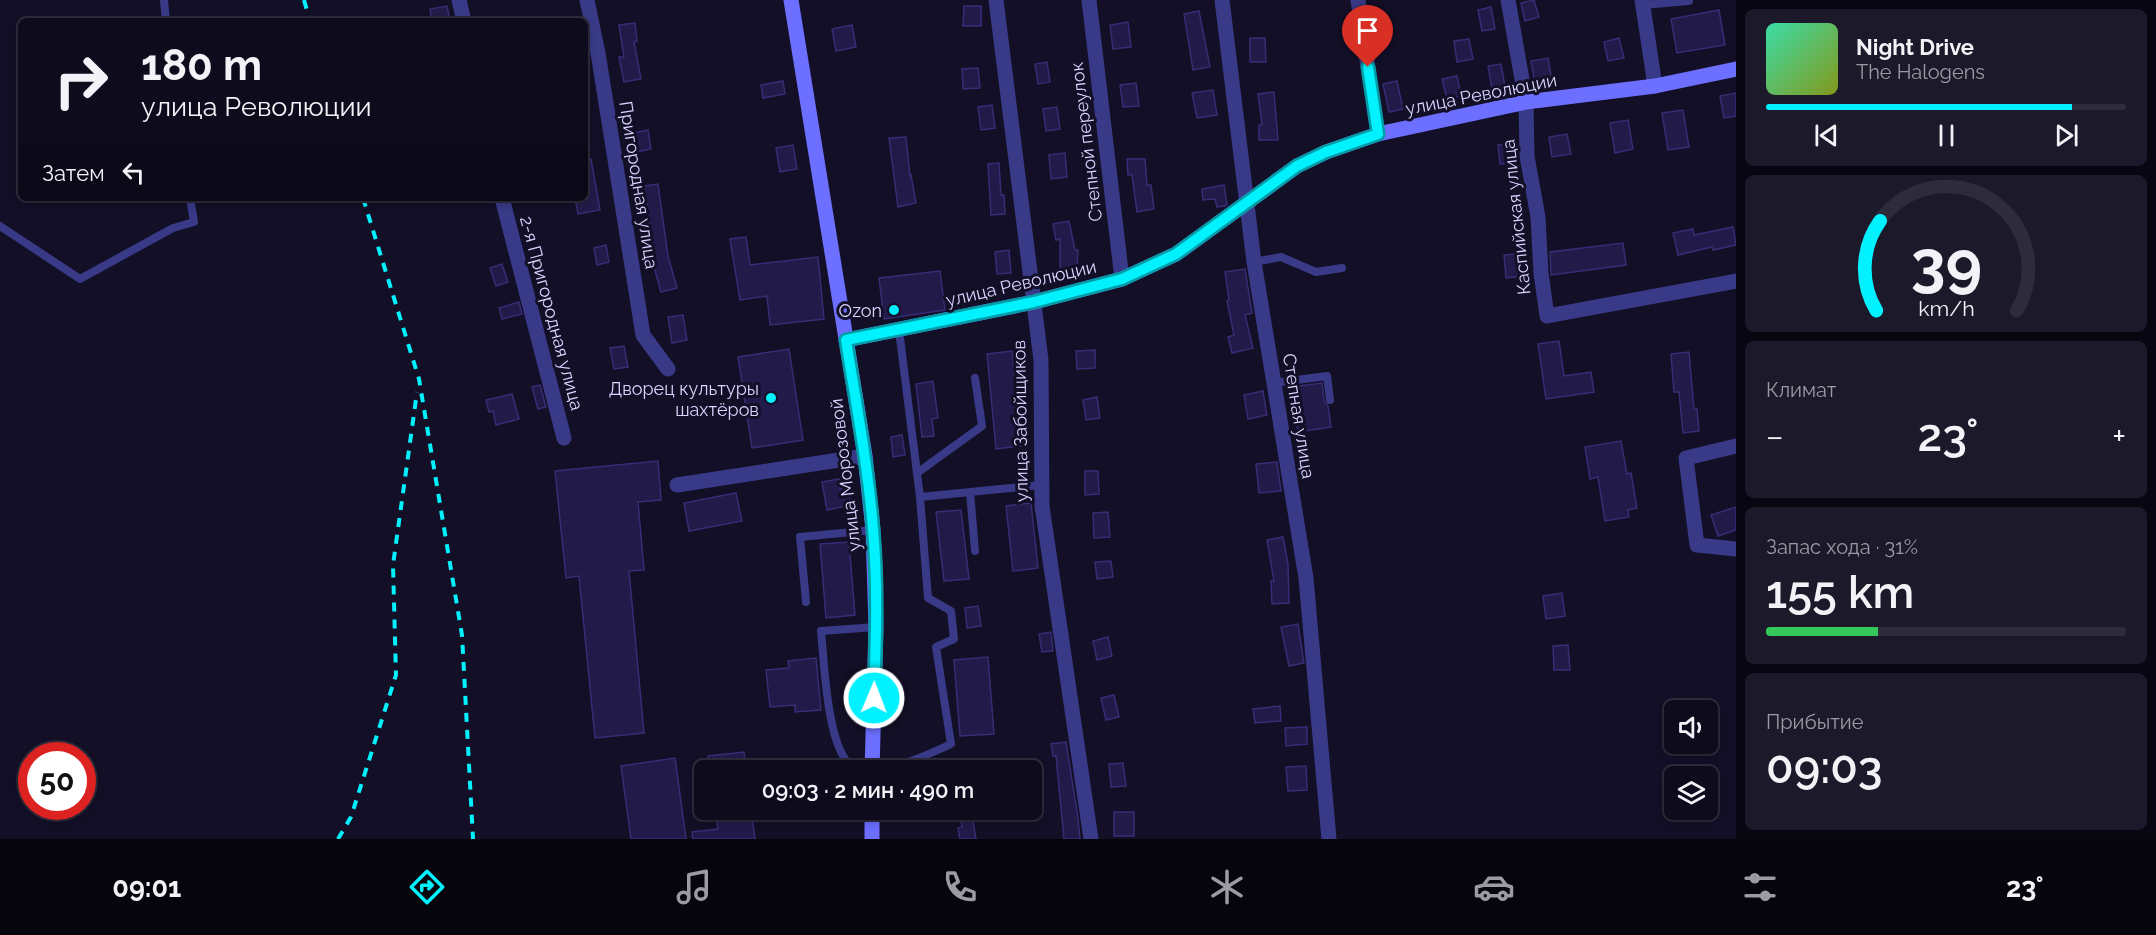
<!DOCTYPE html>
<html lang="ru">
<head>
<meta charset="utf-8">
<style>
  body { margin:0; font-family:Raleway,sans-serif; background:#1c192a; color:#f1f3f6; height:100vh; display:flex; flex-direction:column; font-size:22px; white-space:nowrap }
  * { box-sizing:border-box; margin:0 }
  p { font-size:20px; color:#9b9ba4 }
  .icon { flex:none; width:33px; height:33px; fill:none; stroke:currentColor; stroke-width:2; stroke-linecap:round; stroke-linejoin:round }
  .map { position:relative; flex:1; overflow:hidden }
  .side { display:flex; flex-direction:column; gap:9px; padding:9px; background:#080610; width:420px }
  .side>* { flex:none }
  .guide { position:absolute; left:18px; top:18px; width:570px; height:183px; border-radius:9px; box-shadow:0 3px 9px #0003,0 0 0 2px #2e2b3b; background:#0e0b1d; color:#f1f3f6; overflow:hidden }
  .fabs { position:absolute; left:1664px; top:700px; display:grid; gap:12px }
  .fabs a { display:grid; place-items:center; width:54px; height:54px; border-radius:9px; background:#0e0b1d; box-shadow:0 3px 9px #0003,0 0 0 2px #2e2b3b; font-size:30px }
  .speed { position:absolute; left:18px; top:742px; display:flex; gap:12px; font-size:30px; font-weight:700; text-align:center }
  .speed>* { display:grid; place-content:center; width:78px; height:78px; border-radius:50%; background:#0e0b1d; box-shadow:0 3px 9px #0003,0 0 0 2px #2e2b3b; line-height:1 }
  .speed .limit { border:9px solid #d22; background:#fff; color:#111 }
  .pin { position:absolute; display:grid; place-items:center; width:51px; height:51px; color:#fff; margin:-62px -26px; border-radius:50% 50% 50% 0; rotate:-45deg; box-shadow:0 0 6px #0007 }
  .pin .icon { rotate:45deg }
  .me { position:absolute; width:66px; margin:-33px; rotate:1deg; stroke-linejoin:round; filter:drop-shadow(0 0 4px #0008) }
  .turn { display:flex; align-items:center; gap:21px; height:126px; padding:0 24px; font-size:27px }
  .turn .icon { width:78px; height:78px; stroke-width:2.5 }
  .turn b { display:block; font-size:42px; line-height:51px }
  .then { display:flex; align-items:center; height:57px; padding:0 24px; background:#0003; gap:12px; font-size:22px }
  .big { font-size:45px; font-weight:600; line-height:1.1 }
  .side .widget { flex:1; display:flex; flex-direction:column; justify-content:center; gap:9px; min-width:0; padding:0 21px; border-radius:9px; background:#1c192a }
  .side .dial { align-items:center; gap:0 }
  .dial svg { height:156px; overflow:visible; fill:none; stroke:#2e2b3b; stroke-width:7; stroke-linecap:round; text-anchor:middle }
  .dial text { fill:#f1f3f6; stroke:none }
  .song { display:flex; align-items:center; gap:18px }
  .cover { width:72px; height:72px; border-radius:9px; background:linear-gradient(135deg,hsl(160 70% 55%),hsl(70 70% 35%)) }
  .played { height:6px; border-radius:3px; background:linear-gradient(90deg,#01f1ff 85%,#2e2b3b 85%) }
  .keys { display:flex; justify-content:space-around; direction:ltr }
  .heat { display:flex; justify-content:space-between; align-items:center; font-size:33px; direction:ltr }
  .charge { height:9px; border-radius:4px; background:linear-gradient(90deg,#34c759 31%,#2e2b3b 0) }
  .trip { position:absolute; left:694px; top:760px; width:348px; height:60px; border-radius:9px; background:#0e0b1d; box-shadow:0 3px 9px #0003,0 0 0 2px #2e2b3b; font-weight:600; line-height:60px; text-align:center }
  .dock { display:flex; height:96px; justify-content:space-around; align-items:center; background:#06040c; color:#9b9ba4 }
  .dock .icon { width:42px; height:42px }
  .dock .on { color:#01f1ff }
  .dock b { font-size:27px; color:#f1f3f6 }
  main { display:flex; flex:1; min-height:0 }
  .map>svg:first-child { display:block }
  .building { fill:#221b49; stroke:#382c75; stroke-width:1.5 }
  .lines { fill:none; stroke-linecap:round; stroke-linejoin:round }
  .lane { stroke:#393a87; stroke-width:8 }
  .street { stroke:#393a87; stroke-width:15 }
  .secondary { stroke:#6c6fff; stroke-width:15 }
  .rail { stroke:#01f1ff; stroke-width:4; stroke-dasharray:9 8; stroke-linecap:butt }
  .route-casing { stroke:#019da6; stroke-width:15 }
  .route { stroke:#01f1ff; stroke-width:10 }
  .poi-dot { fill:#01f1ff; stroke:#120f27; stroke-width:2 }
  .labels { text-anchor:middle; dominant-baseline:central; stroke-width:6; stroke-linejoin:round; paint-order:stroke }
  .street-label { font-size:18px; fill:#d8d5ff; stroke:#120f27 }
  .poi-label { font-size:18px; fill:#d8d5ff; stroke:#120f27; text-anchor:end }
</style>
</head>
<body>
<main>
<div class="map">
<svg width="1736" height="839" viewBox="0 0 1736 839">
  <rect width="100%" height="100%" fill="#120f27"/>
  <!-- building -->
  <path class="building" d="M1534,0L1539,17L1525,21L1521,3Z
    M447,6L450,21H432L430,9Z
    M964,6H981V26H963Z
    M1491,7L1495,29L1482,31L1478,10Z
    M1719,10L1725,45L1677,53L1671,19Z
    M1199,11L1210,67L1193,70L1184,14Z
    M1128,22L1131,47L1113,49L1110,25Z
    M635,23L637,41L634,42L641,79L624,82L619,57H624L619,25Z
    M852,25L856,47L836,51L832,29Z
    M1250,38H1265L1266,62H1250Z
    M1619,38L1624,58L1608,61L1604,42Z
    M1469,39L1473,59L1457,62L1454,41Z
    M1548,58L1552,81L1535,84L1531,61Z
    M1047,62L1050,82L1038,84L1035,64Z
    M1501,64L1505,87L1492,89L1488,66Z
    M978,68L980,88L963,89L962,69Z
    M1457,76L1461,96L1447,99L1442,79Z
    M783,81L785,94L763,98L761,85Z
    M1397,81L1403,109L1389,112L1383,84Z
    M1136,83L1139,106L1123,107L1120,85Z
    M1213,90L1217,115L1197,118L1192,93Z
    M1274,92L1278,140H1259V125H1262L1258,94Z
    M1736,93V116L1724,118L1720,96Z
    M992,105L995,128L981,130L978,107Z
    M1057,107L1060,129L1046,131L1043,109Z
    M1683,110L1689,147L1668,150L1662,113Z
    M1628,120L1633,149L1615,153L1610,123Z
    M648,130L651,149L636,152L633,133Z
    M1567,134L1571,154L1552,157L1549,137Z
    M906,137L910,176L911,175L916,203L898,207L889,138Z
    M1514,143L1516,162L1500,164L1498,145Z
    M793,145L797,169L780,172L776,148Z
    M1065,153L1067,177L1051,179L1049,155Z
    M585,159H591L600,210L578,214L575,198H585Z
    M1127,159H1145L1147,185H1151L1154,209L1137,212L1132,175H1128Z
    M999,163L1001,195H1004L1005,214L991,215L988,164Z
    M658,184L668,256L677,288L661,292L654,267H656L644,186Z
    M1224,185L1227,204L1225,206L1217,207L1215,199L1203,200L1202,189Z
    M1069,221L1075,250H1078L1077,271H1060V239L1056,240L1053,224Z
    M1733,227L1736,245L1713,250L1712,247L1678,255L1673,233L1693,229L1694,235Z
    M746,237L750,265L818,257L824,319L770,325L767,296L740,300L730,239Z
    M1623,243L1626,265L1551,275L1550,252Z
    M606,245L609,262L597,265L594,248Z
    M1009,250L1011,273L997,274L995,252Z
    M1525,253L1527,276L1506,278L1504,255Z
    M502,264L508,282L496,286L490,268Z
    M1245,269L1252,313L1245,315L1253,348L1232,353L1228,337L1234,335L1227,301L1229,300L1225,272Z
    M940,271L945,310L884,319L879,278Z
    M519,302L522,314L502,319L499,308Z
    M683,315L687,340L672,343L668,317Z
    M1559,341L1564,376L1591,372L1594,392L1546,399L1538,344Z
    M624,346L628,367L614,369L610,348Z
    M789,349L803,440L752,448L738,357Z
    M1095,350V368L1077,369L1076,351Z
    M1012,351L1021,446L996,449L987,354Z
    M1689,352L1694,409H1697L1699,431L1683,433L1679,392H1674L1671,354Z
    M933,381L938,418L932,419L934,436L922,437L916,384Z
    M1322,383L1324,401L1328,406L1331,427L1298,432L1291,387Z
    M540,385L546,407L538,409L532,387Z
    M1263,391L1267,415L1248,419L1244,395Z
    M512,394L519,419L496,425L493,411L489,412L486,400Z
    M1097,397L1100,418L1086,420L1083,400Z
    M902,435L905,455L893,457L891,437Z
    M1621,441L1627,474L1631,473L1637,508L1628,510L1629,517L1605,521L1598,477L1590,479L1585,447Z
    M658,461L661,500L638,502L644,570L629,571L644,733L595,738L579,576L566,578L555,471Z
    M1277,462L1281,491L1259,493L1256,464Z
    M1085,471H1098L1099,494L1085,495Z
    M839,479L840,489L848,487L851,505L827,510L822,482Z
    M736,493L742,521L689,531L684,503Z
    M1031,503L1038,568L1013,571L1006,506Z
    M1736,507V530L1718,536L1711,515Z
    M961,510L969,579L944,581L936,512Z
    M1108,512L1110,537L1094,538L1093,513Z
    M1283,537L1288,564L1289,603L1272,604L1271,581H1274L1267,540Z
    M849,542L855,615L826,618L820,544Z
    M1111,561L1113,577L1097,579L1095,562Z
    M1562,593L1565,616L1546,619L1543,596Z
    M978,606L981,626L967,628L965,608Z
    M1298,624L1304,663L1289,666L1281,627Z
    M1051,632L1053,651L1042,652L1039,634Z
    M1108,637L1112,656L1097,660L1093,641Z
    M1568,645L1570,670H1554L1553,646Z
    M988,657L994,734L960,736L954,660Z
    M816,658L821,710L795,712V705L770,707L766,670L789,668L788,661Z
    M1114,695L1119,717L1106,720L1101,698Z
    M1280,706L1281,721L1255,723L1253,709Z
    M1307,727V744L1286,746L1285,728Z
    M1066,742L1078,818L1080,839H1064L1056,756H1053L1051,744Z
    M744,752L746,771H710L708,756Z
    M675,758L686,839H631L621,766Z
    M1123,763L1126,786L1111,787L1109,764Z
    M1306,766L1307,790L1288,791L1286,767Z
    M715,810H751L755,839H693L692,832L718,829Z
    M959,810H971L976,839H960L958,828L962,827Z
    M1114,812H1134V836H1114Z"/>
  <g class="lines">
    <!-- lane -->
    <path class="lane" d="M164,0L166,21
      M1643,5L1689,1
      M0,226L80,279L173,228L194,222L190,198
      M1254,262L1281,257L1316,272L1342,268
      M899,330L920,497L1041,485
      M1274,383L1327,376L1330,400
      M917,473L982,426L975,378
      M970,492L975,551
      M806,602L800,537L873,530
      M876,627L821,631C824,659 827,755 854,767C879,777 928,755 951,744L936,647L954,639L951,611L928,598L920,497"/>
    <!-- street -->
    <path class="street" d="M459,0L464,21
      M587,0L598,53L643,335L668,369
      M996,0L1041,360L1042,506L1091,839
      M1089,0L1122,279
      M1222,0L1254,262L1306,578L1329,839
      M1358,0L1378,134
      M1508,0L1526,102L1527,156L1538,217L1541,273L1547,316L1736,281
      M1642,0L1655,86
      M502,198L564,438
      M1736,446L1686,458L1697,545L1736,549
      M677,485L865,456"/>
    <!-- secondary -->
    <path class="secondary" d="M791,0L865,456L873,530L876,627L872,771
      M846,340L1034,302L1122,279L1176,254L1297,166L1326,152L1378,134L1526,102L1655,86L1736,69
      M872,839V810"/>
    <!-- rail -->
    <path class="rail" d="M304,0L310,21
      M363,198L419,379L462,635L473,839
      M338,839L351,817L396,675L393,565L417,392"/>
  </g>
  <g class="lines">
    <defs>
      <path id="route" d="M874,698C876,642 878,585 873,529C868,466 856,403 846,340L1034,302L1122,279L1176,254L1297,166L1326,152L1378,134L1368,67"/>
    </defs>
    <!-- route casing -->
    <use href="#route" class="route-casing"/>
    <!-- route -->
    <use href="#route" class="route"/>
  </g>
  <!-- markers -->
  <g class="poi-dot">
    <circle cx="894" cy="310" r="6"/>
    <circle cx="771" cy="398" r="6"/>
  </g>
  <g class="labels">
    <!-- street labels -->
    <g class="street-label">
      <text transform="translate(1481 94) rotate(-11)">улица Революции</text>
      <text transform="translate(1086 142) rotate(-97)">Степной переулок</text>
      <text transform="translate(639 185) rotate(81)">Пригородная улица</text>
      <text transform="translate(1516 217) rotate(-96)">Каспийская улица</text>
      <text transform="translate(1021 283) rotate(-13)">улица Революции</text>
      <text transform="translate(552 313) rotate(75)">2-я Пригородная улица</text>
      <text transform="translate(1299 416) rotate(81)">Степная улица</text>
      <text transform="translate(1020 421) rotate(-91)">улица Забойщиков</text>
      <text transform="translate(845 475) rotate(-97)">улица Морозовой</text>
    </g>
    <!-- poi labels -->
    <g class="poi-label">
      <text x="882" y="310">Ozon</text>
      <text x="759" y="388">Дворец культуры<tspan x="759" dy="21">шахтёров</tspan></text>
    </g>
  </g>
</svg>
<div class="fabs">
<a><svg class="icon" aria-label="sound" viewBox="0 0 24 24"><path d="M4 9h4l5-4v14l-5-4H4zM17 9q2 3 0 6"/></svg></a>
<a><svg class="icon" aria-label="layers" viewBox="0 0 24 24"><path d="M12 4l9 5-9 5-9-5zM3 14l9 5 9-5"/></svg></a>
</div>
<div class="speed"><div class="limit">50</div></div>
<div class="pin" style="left:1368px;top:67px;background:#d93025"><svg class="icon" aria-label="arrive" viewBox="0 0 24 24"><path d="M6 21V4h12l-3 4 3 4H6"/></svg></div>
<svg class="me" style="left:874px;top:698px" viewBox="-20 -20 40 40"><circle r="17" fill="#01f1ff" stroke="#fff" stroke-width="3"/><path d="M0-11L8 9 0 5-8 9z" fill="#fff"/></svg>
<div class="trip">09:03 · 2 мин · 490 m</div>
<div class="guide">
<div class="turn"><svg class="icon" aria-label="right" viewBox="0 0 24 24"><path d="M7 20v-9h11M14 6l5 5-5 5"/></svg><div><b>180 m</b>улица Революции</div></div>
<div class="then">Затем<svg class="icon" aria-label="left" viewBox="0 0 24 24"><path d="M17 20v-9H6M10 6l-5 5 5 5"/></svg></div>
</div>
</div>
<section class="side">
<div class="widget">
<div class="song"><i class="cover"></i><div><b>Night Drive</b><p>The Halogens</p></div></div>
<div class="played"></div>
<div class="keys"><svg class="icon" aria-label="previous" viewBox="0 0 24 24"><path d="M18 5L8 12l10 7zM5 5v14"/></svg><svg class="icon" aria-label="pause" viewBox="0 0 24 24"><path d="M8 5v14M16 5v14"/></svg><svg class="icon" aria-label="next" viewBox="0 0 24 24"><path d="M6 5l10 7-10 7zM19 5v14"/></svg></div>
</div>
<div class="widget dial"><svg viewBox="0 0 100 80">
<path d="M14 69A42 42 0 1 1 86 69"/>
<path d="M14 69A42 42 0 0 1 16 23" stroke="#01f1ff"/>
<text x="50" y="56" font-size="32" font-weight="700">39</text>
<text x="50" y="72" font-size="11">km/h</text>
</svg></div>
<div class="widget"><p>Климат</p>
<div class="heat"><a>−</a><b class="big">23°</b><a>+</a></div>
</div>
<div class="widget"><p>Запас хода · 31%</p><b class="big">155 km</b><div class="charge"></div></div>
<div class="widget"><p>Прибытие</p><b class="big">09:03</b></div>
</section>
</main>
<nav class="dock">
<b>09:01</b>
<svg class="icon on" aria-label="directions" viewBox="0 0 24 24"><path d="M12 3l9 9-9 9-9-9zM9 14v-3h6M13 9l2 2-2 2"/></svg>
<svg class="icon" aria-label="music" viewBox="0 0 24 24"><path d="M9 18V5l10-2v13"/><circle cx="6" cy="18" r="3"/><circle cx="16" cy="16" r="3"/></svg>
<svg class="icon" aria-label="phone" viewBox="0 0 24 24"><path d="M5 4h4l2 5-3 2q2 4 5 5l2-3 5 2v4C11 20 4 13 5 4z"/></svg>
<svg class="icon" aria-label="climate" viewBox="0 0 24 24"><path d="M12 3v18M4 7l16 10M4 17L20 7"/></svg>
<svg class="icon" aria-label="car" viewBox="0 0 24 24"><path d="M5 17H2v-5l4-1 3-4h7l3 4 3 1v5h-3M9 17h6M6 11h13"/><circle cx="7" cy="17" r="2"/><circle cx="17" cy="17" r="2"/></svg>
<svg class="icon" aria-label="filters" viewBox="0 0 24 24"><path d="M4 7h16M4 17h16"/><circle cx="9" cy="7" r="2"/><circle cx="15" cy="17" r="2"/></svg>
<b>23°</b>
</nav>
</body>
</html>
